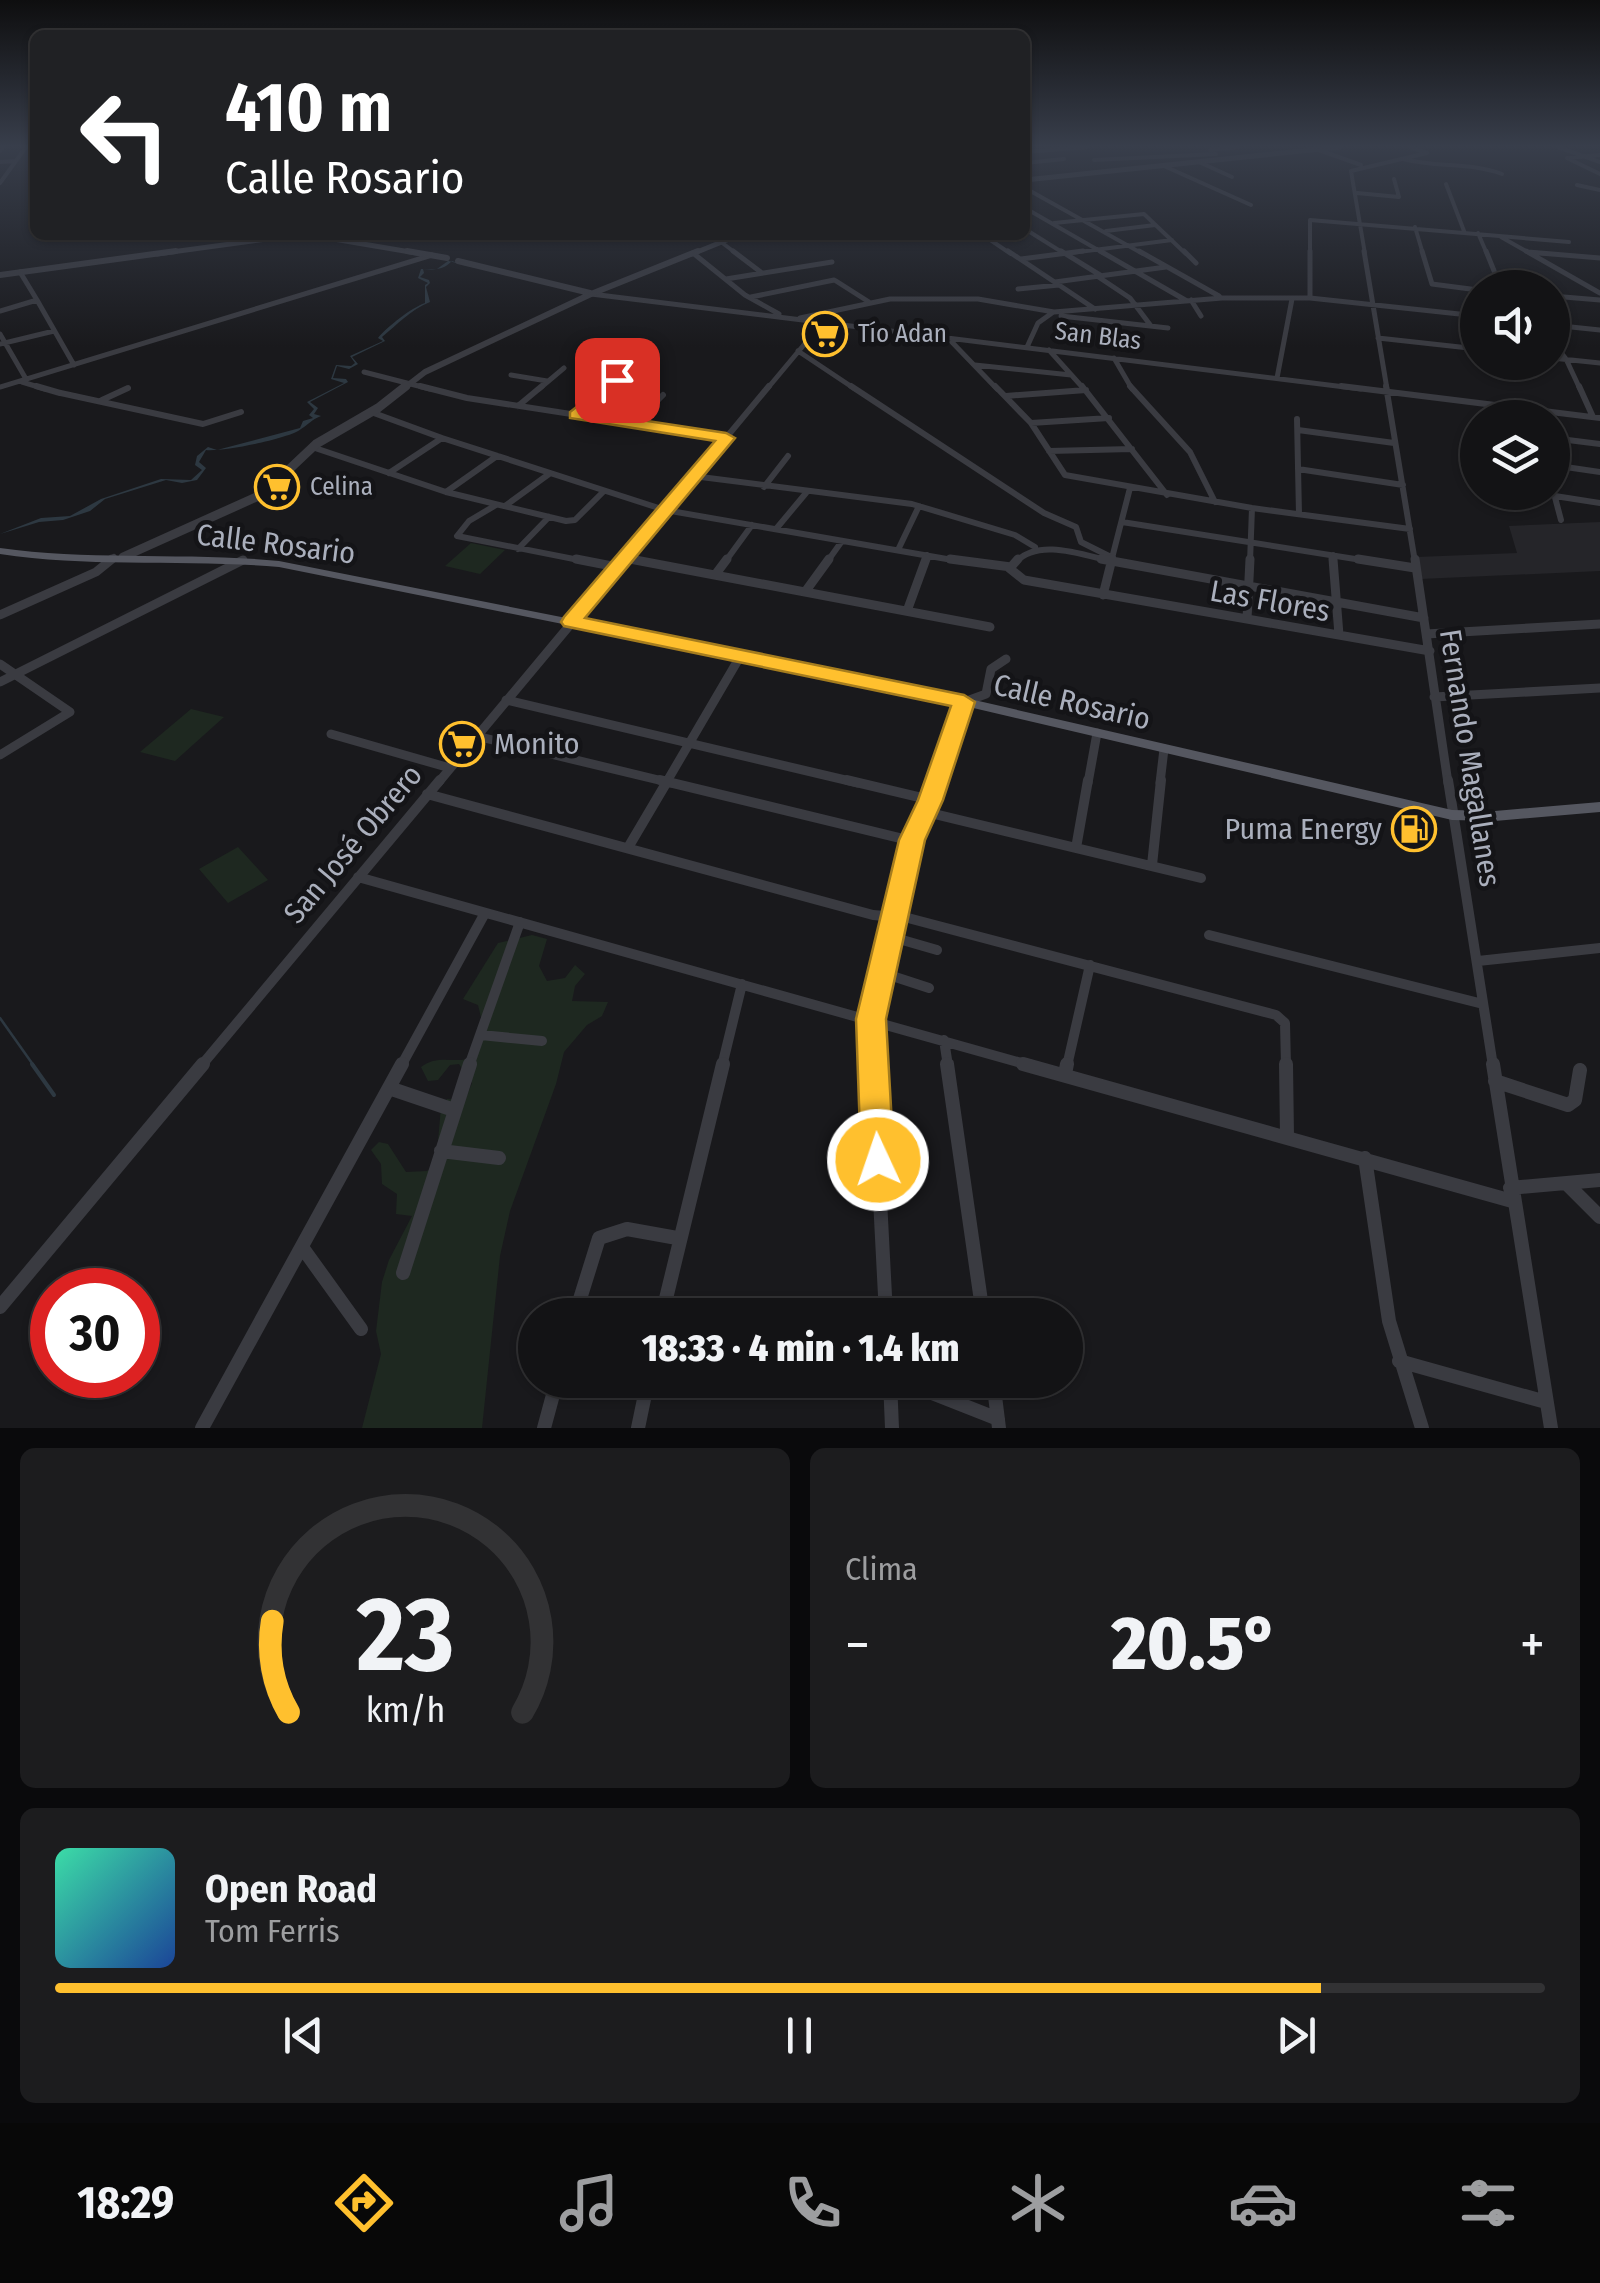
<!DOCTYPE html>
<html lang="es">
<head>
<meta charset="utf-8">
<style>
  body { margin:0; font-family:"Fira Sans Condensed",sans-serif; background:#1c1c1e; color:#f1f3f6; height:100vh; display:flex; flex-direction:column; font-size:38px; white-space:nowrap }
  * { box-sizing:border-box; margin:0 }
  p { font-size:32px; color:#9d9ea0 }
  .icon { flex:none; width:55px; height:55px; fill:none; stroke:currentColor; stroke-width:2; stroke-linecap:round; stroke-linejoin:round }
  .map { position:relative; height:1428px; overflow:hidden }
  .drawer { display:flex; flex-direction:column; gap:20px; padding:20px; background:#0a0a0c; flex:1 }
  .drawer>* { flex:none }
  .top-card { position:absolute; left:30px; top:30px; width:1000px; height:210px; border-radius:15px; box-shadow:0 2px 8px #0004,0 0 0 2px #323234; background:#202124; color:#fff; overflow:hidden }
  .controls { position:absolute; left:1460px; top:270px; display:grid; gap:20px }
  .controls a { display:grid; place-items:center; width:110px; height:110px; border-radius:50%; background:#131315; box-shadow:0 2px 8px #0004,0 0 0 2px #323234; font-size:50px }
  .speed { position:absolute; left:30px; top:1268px; display:flex; gap:20px; font-size:50px; font-weight:700; text-align:center }
  .speed>* { display:grid; place-content:center; width:130px; height:130px; border-radius:50%; background:#131315; box-shadow:0 2px 8px #0004,0 0 0 2px #323234; line-height:1 }
  .speed .limit { border:15px solid #d22; background:#fff; color:#111 }
  .pin { position:absolute; display:grid; place-items:center; width:85px; height:85px; color:#fff; margin:-42px; border-radius:20px; box-shadow:0 5px 15px #0006 }
  .me { position:absolute; width:110px; margin:-55px; rotate:357deg; stroke-linejoin:round; filter:drop-shadow(0 0 8px #0008) }
  .turn { display:flex; align-items:center; gap:35px; height:210px; padding:0 30px; font-size:45px }
  .turn .icon { width:130px; height:130px; stroke-width:2.5 }
  .turn b { display:block; font-size:70px; line-height:85px }
  .big { font-size:75px; font-weight:800; line-height:1.1 }
  .drawer .tile { flex:1; display:flex; flex-direction:column; justify-content:center; gap:15px; min-width:0; padding:0 35px; border-radius:15px; background:#1c1c1e }
  .drawer .dial { align-items:center; gap:0 }
  .dial svg { height:260px; overflow:visible; fill:none; stroke:#323234; stroke-width:7; stroke-linecap:round; text-anchor:middle }
  .dial text { fill:#f1f3f6; stroke:none }
  .song { display:flex; align-items:center; gap:30px }
  .cover { width:120px; height:120px; border-radius:15px; background:linear-gradient(135deg,hsl(160 70% 55%),hsl(220 70% 35%)) }
  .played { height:10px; border-radius:5px; background:linear-gradient(90deg,#ffc02e 85%,#323234 85%) }
  .keys { display:flex; justify-content:space-around; direction:ltr }
  .heat { display:flex; justify-content:space-between; align-items:center; font-size:55px; direction:ltr }
  .drawer .tiles { flex:1; display:grid; gap:20px; grid-template-columns:1fr 1fr }
  .tile:last-child { grid-column:span 2 }
  .trip { position:absolute; left:518px; top:1298px; width:565px; height:100px; border-radius:50px; background:#131315; box-shadow:0 2px 8px #0004,0 0 0 2px #323234; font-weight:800; line-height:100px; text-align:center }
  .tab-bar { display:flex; height:160px; justify-content:space-around; align-items:center; background:#080808; color:#9d9ea0 }
  .tab-bar .icon { width:70px; height:70px }
  .tab-bar .on { color:#ffc02e }
  .tab-bar b { font-size:45px; color:#f1f3f6 }
  .map>svg:first-child { display:block }
  .built { fill:#252529 }
  .green { fill:#1e2820 }
  .water { fill:#2d3841 }
  .lines { fill:none; stroke-linecap:round; stroke-linejoin:round }
  .stream-far1 { stroke:#2d3841; stroke-width:2.5 }
  .stream { stroke:#2d3841; stroke-width:4 }
  .minor-far5 { stroke:#3a3b41; stroke-width:4 }
  .minor-far4 { stroke:#3a3b41; stroke-width:5 }
  .minor-far3 { stroke:#3a3b41; stroke-width:6 }
  .minor-far2 { stroke:#3a3b41; stroke-width:9 }
  .minor-far1 { stroke:#3a3b41; stroke-width:10 }
  .minor { stroke:#3a3b41; stroke-width:14 }
  .tertiary-far2 { stroke:#3a3b41; stroke-width:5 }
  .tertiary-far1 { stroke:#3a3b41; stroke-width:6 }
  .tertiary { stroke:#3a3b41; stroke-width:9 }
  .primary { fill:#555760; fill-rule:evenodd }
  .route { fill:#ffc02e; stroke:#a67d1e; stroke-width:2.5 }
  .labels { text-anchor:middle; dominant-baseline:central; stroke-width:9; stroke-linejoin:round; paint-order:stroke }
  .far-poi-label { font-size:25px; fill:#aaafbc; stroke:#141417; text-anchor:start }
  .far-street-label { font-size:25px; fill:#aaafbc; stroke:#141417 }
  .street-label { font-size:30px; fill:#aaafbc; stroke:#141417 }
  .poi-label { font-size:30px; fill:#aaafbc; stroke:#141417; text-anchor:start }
</style>
</head>
<body>
<div class="map">
<svg width="1600" height="1428" viewBox="0 0 1600 1428">
  <rect width="100%" height="100%" fill="#19191c"/>
  <!-- built -->
  <path class="built" d="M1600,522V571L1420,579L1417,557L1517,553L1509,526Z"/>
  <!-- green -->
  <path class="green" d="M471,543L505,550L480,574L445,566Z
    M191,709L224,717L175,761L140,752Z
    M238,847L268,880L228,903L199,869Z
    M532,935L547,939L539,966L547,981L565,978L575,965L585,974L575,986L572,1001L608,1002L602,1016L587,1025L564,1052L556,1084L510,1211L500,1256L482,1428H362L381,1354L376,1331L382,1282L389,1260L412,1216L396,1214L397,1194L382,1184L381,1164L371,1150L379,1142L388,1144L406,1172L427,1171L436,1164L441,1107L447,1099L465,1100L472,1083L459,1064L450,1065L438,1080L428,1081L421,1067C440,1053 454,1065 474,1057L484,1030L478,1005L463,999L498,943Z"/>
  <!-- water -->
  <path class="water" d="M431,256L467,266L452,261C443,270 435,270 423,269L424,273L420,277L429,280L430,283L426,287L430,302C410,310 398,324 382,337L385,341L352,357L358,364L349,369L337,366L333,378L346,379L348,382L310,402L318,408L314,414L321,416C311,420 309,424 301,429C289,439 221,452 206,450L199,462L206,468L197,480L182,483L166,480L105,499L90,511L63,520L39,522L0,534L41,518L70,516L101,499L161,479L191,480L202,470L195,465L197,456L208,447L217,450L300,428L303,421L313,418L309,415L314,409L307,402L344,383L331,379L336,365L351,366L355,363L350,356L383,341L378,338C387,327 411,308 425,303V285L428,283L418,278L421,269H437L448,261Z"/>
  <g class="lines">
    <!-- stream-far1 -->
    <path class="stream-far1" d="M0,1018L34,1066"/>
    <!-- stream -->
    <path class="stream" d="M32,1064L54,1095"/>
    <!-- minor-far5 -->
    <path class="minor-far5" d="M1558,147L1600,162
      M1316,149L1361,165
      M1210,150L1238,147
      M0,151L3,147
      M1025,152L1088,147
      M1600,155L1567,158L1600,174
      M1403,159C1438,168 1470,162 1502,174
      M1094,160L1216,154
      M0,162L16,161
      M1199,162L1232,177
      M1025,163L1064,159
      M1164,166L1251,205
      M0,183L26,147
      M1446,184L1464,231
      M1577,185L1600,190
      M1025,188L1143,254
      M1357,193L1399,197L1394,179
      M1025,208L1105,254
      M1054,223L1144,214L1186,254
      M1415,227L1423,254
      M1025,229L1065,254
      M1106,231L1155,225
      M1478,233L1487,254
      M983,235L1011,254
      M1501,237L1531,254
      M721,242L737,254
      M1528,252L1549,254
      M1063,254L1172,240
      M1310,254V220L1569,242
      M1365,254L1351,171L1427,153L1410,147"/>
    <!-- minor-far4 -->
    <path class="minor-far4" d="M733,251L762,273
      M1008,251L1095,309
      M1061,251L1100,275
      M1100,251L1187,301
      M1139,251L1219,296
      M1184,251L1196,263
      M1310,251V298
      M1364,251L1387,389
      M1422,251L1432,284L1478,290
      M1486,251L1501,288
      M1526,251L1600,293
      M1528,252L1600,258
      M693,253L745,295L779,314
      M1021,259L1083,251
      M1097,276L1130,298L1151,326
      M726,279L832,262
      M836,281L869,302
      M1055,282L1166,267
      M1018,289L1059,285
      M591,294L1361,389
      M1552,296L1600,300
      M751,297L834,280
      M37,300L74,365
      M1191,300L1201,316
      M0,311L37,300L20,272
      M1061,316L1168,328
      M800,318L890,299H978L1054,312L1222,298H1310L1478,316
      M1552,325L1600,330
      M0,334L26,379
      M948,338L997,389
      M1378,338L1478,349
      M1552,341L1566,359L1580,389
      M0,344L54,331
      M1027,347L1038,323L1052,313
      M1049,350L1084,389
      M798,351L855,389
      M1114,358L1132,389
      M1552,358L1600,363
      M975,365L1071,375
      M364,372L430,389
      M511,375L547,381
      M1277,378L1292,299
      M22,382L45,389
      M0,387L432,255
      M539,389L564,368
      M606,389L617,379
      M767,389L823,322"/>
    <!-- minor-far3 -->
    <path class="minor-far3" d="M36,386L60,393
      M420,386L467,398L726,438
      M851,386L1044,513L1076,527L1081,542L1113,558
      M995,386L1031,423L1065,475L1252,508L1410,529
      M1082,386L1167,495
      M1130,386L1190,452L1215,502
      M1341,386L1600,418
      M1386,386L1415,562
      M1579,386L1593,417
      M56,392L203,424L241,412
      M1006,396L1086,390
      M102,400L128,388
      M518,406L542,386
      M371,412L442,438L389,473
      M576,415L609,386
      M1297,419L1299,514
      M635,423L663,395
      M1031,423L1109,418
      M1298,430L1394,443
      M442,438L665,510L964,562
      M1552,438L1600,444
      M312,447L446,492L566,521L575,520L603,492
      M1049,451L1132,449
      M1552,465L1600,472
      M1298,469L1403,485
      M693,476L912,504L1015,535L1035,547
      M1552,486L1561,520
      M764,487L788,456
      M446,492L497,456
      M1555,496L1600,503
      M496,505L469,521L457,536L589,562
      M505,506L549,474
      M1122,522L1374,562
      M776,529L806,493
      M518,549L549,517
      M898,550L919,506
      M1333,555V562
      M625,558L644,562
      M109,562L114,557
      M623,562L769,386
      M725,562L752,525
      M827,562L842,541
      M925,562L927,555
      M1016,562C1039,537 1085,556 1115,562
      M1111,562L1130,488
      M1250,562L1252,508"/>
    <!-- minor-far2 -->
    <path class="minor-far2" d="M576,559L617,567
      M630,559L990,627
      M950,559L1011,567L1018,559
      M1101,559L1424,618
      M1333,559L1339,635
      M1358,559L1415,568
      M1415,559L1448,783
      M1009,568L1024,580L1430,651
      M715,575L727,559
      M805,592L829,559
      M1103,595L1112,559
      M907,611L926,559
      M0,615L96,572L112,559
      M1247,619L1250,559
      M1426,634L1600,624
      M0,664L70,712L0,755
      M0,682L243,560
      M1434,697L1600,688
      M506,700L858,783
      M331,734L450,768
      M476,736L671,783
      M438,783L625,559
      M666,783L741,655
      M937,783L964,702L986,694L991,669L1006,659
      M1088,783L1097,733
      M1160,783L1164,749"/>
    <!-- minor-far1 -->
    <path class="minor-far1" d="M660,780L912,841
      M847,780L931,800
      M1448,780L1493,1066
      M427,794L873,915L908,918L1276,1015L1285,1023L1286,1066
      M926,812L1201,878
      M629,846L668,780
      M1076,848L1088,780
      M1152,865L1161,780
      M358,877L1032,1066
      M1209,935L1483,1004
      M892,937L937,950
      M1478,961L1600,948
      M883,973L929,988
      M481,1035L542,1041
      M944,1040L948,1066
      M201,1066L440,780
      M401,1066L485,913
      M469,1066L520,922
      M722,1066L742,984
      M873,1066L871,1019L912,841L938,780
      M1067,1066L1090,965"/>
    <!-- minor -->
    <path class="minor" d="M873,1064L886,1315
      M947,1064L983,1315
      M1023,1064L1512,1201
      M1286,1064L1287,1136
      M1493,1064L1551,1428
      M1065,1074L1067,1064
      M1495,1081L1568,1105L1575,1100L1580,1070
      M389,1088L454,1110
      M441,1151L499,1158
      M1365,1158L1389,1321L1422,1428
      M1567,1184L1600,1217
      M1510,1188L1600,1180
      M302,1247L361,1329
      M403,1273L470,1064
      M0,1307L203,1064
      M575,1315L599,1238L627,1229L677,1238
      M662,1315L723,1064
      M1399,1361L1546,1402
      M890,1380L892,1428
      M899,1380L998,1419
      M993,1380L999,1428
      M202,1428L402,1064
      M544,1428L557,1380
      M638,1428L648,1380"/>
    <!-- tertiary-far2 -->
    <path class="tertiary-far2" d="M1025,180L1340,147
      M310,235L422,254
      M157,254L296,235
      M692,254L739,235"/>
    <!-- tertiary-far1 -->
    <path class="tertiary-far1" d="M407,251L447,258
      M458,261L590,293
      M0,275L176,251
      M403,389L425,372L591,294L698,251"/>
    <!-- tertiary -->
    <path class="tertiary" d="M123,557L263,494L316,444L378,408L406,386"/>
    <!-- primary -->
    <path class="primary" d="M0,548C93,561 186,552 279,561L935,691L1452,810L1495,811L1600,802V812L1495,821L1452,820L935,699L279,567C186,559 93,568 0,554Z"/>
  </g>
  <!-- sky -->
  <linearGradient id="sky" x2="0" y2="1"><stop stop-color="#0e0e0f"/><stop offset="0.42" stop-color="#383e4b"/><stop offset="1" stop-color="#383e4b" stop-opacity="0"/></linearGradient>
  <rect width="1600" height="347" fill="url(#sky)"/>
  <!-- route -->
  <path class="route" d="M617,375L622,376V383L588,412L726,433L735,438L585,618L964,695L975,702L943,800L925,840L886,1019L894,1160L889,1171L878,1176L866,1171L861,1160L856,1019L899,840L918,800L951,706L564,626L561,622L564,617L715,441L570,418V412Z"/>
  <!-- icons -->
  <defs>
    <symbol id="supermarket-ring" viewBox="-11 -11 22 22"><circle r="9.5" fill="#141417" stroke="#ffc02e" stroke-width="1.5"/><path d="M-6-5.5h2.5l.6 2H6L4.5 2H-2.5L-4.4-4H-6ZM-1.5 3.2a1.3 1.3 0 1 0 .1 0ZM3 3.2a1.3 1.3 0 1 0 .1 0Z" fill="#ffc02e"/></symbol>
    <symbol id="fuel-ring" viewBox="-11 -11 22 22"><circle r="9.5" fill="#141417" stroke="#ffc02e" stroke-width="1.5"/><path d="M-5.5-6h7V0h2V4h1.3V-2.5L3-4.5l.8-.8L6-3V5H2.5V1h-1V6h-7ZM-4.2-4.7v3.2H.2V-4.7Z" fill="#ffc02e"/></symbol>
  </defs>
  <g fill-rule="evenodd">
    <use href="#supermarket-ring" x="800" y="309" width="50" height="50"/>
    <use href="#supermarket-ring" x="252" y="462" width="50" height="50"/>
    <use href="#supermarket-ring" x="437" y="719" width="50" height="50"/>
    <use href="#fuel-ring" x="1389" y="804" width="50" height="50"/>
  </g>
  <g class="labels">
    <!-- far-poi labels -->
    <g class="far-poi-label">
      <text x="858" y="334">Tío Adan</text>
      <text x="310" y="487">Celina</text>
    </g>
    <!-- far-street labels -->
    <g class="far-street-label">
      <text transform="translate(1098 336) rotate(7)">San Blas</text>
    </g>
    <!-- street labels -->
    <g class="street-label">
      <text transform="translate(276 544) rotate(7)">Calle Rosario</text>
      <text transform="translate(1270 601) rotate(10)">Las Flores</text>
      <text transform="translate(1072 702) rotate(13)">Calle Rosario</text>
      <text transform="translate(1470 758) rotate(81)">Fernando Magallanes</text>
      <text transform="translate(353 844) rotate(-50)">San José Obrero</text>
    </g>
    <!-- poi labels -->
    <g class="poi-label">
      <text x="494" y="744">Monito</text>
      <text x="1382" y="829" text-anchor="end">Puma Energy</text>
    </g>
  </g>
</svg>
<div class="controls">
<a><svg class="icon" aria-label="sound" viewBox="0 0 24 24"><path d="M4 9h4l5-4v14l-5-4H4zM17 9q2 3 0 6"/></svg></a>
<a><svg class="icon" aria-label="layers" viewBox="0 0 24 24"><path d="M12 4l9 5-9 5-9-5zM3 14l9 5 9-5"/></svg></a>
</div>
<div class="speed"><div class="limit">30</div></div>
<div class="pin" style="left:617px;top:380px;background:#d93025"><svg class="icon" aria-label="arrive" viewBox="0 0 24 24"><path d="M6 21V4h12l-3 4 3 4H6"/></svg></div>
<svg class="me" style="left:878px;top:1160px" viewBox="-20 -20 40 40"><circle r="17" fill="#ffc02e" stroke="#fff" stroke-width="3"/><path d="M0-11L8 9 0 5-8 9z" fill="#fff"/></svg>
<div class="trip">18:33 · 4 min · 1.4 km</div>
<div class="top-card">
<div class="turn"><svg class="icon" aria-label="left" viewBox="0 0 24 24"><path d="M17 20v-9H6M10 6l-5 5 5 5"/></svg><div><b>410 m</b>Calle Rosario</div></div>
</div>
</div>
<section class="drawer">
<div class="tiles">
<div class="tile dial"><svg viewBox="0 0 100 80">
<path d="M14 69A42 42 0 1 1 86 69"/>
<path d="M14 69A42 42 0 0 1 9 41" stroke="#ffc02e"/>
<text x="50" y="56" font-size="32" font-weight="700">23</text>
<text x="50" y="72" font-size="11">km/h</text>
</svg></div>
<div class="tile"><p>Clima</p>
<div class="heat"><a>−</a><b class="big">20.5°</b><a>+</a></div>
</div>
<div class="tile">
<div class="song"><i class="cover"></i><div><b>Open Road</b><p>Tom Ferris</p></div></div>
<div class="played"></div>
<div class="keys"><svg class="icon" aria-label="previous" viewBox="0 0 24 24"><path d="M18 5L8 12l10 7zM5 5v14"/></svg><svg class="icon" aria-label="pause" viewBox="0 0 24 24"><path d="M8 5v14M16 5v14"/></svg><svg class="icon" aria-label="next" viewBox="0 0 24 24"><path d="M6 5l10 7-10 7zM19 5v14"/></svg></div>
</div>
</div>
</section>
<nav class="tab-bar">
<b>18:29</b>
<svg class="icon on" aria-label="directions" viewBox="0 0 24 24"><path d="M12 3l9 9-9 9-9-9zM9 14v-3h6M13 9l2 2-2 2"/></svg>
<svg class="icon" aria-label="music" viewBox="0 0 24 24"><path d="M9 18V5l10-2v13"/><circle cx="6" cy="18" r="3"/><circle cx="16" cy="16" r="3"/></svg>
<svg class="icon" aria-label="phone" viewBox="0 0 24 24"><path d="M5 4h4l2 5-3 2q2 4 5 5l2-3 5 2v4C11 20 4 13 5 4z"/></svg>
<svg class="icon" aria-label="climate" viewBox="0 0 24 24"><path d="M12 3v18M4 7l16 10M4 17L20 7"/></svg>
<svg class="icon" aria-label="car" viewBox="0 0 24 24"><path d="M5 17H2v-5l4-1 3-4h7l3 4 3 1v5h-3M9 17h6M6 11h13"/><circle cx="7" cy="17" r="2"/><circle cx="17" cy="17" r="2"/></svg>
<svg class="icon" aria-label="filters" viewBox="0 0 24 24"><path d="M4 7h16M4 17h16"/><circle cx="9" cy="7" r="2"/><circle cx="15" cy="17" r="2"/></svg>
</nav>
</body>
</html>
